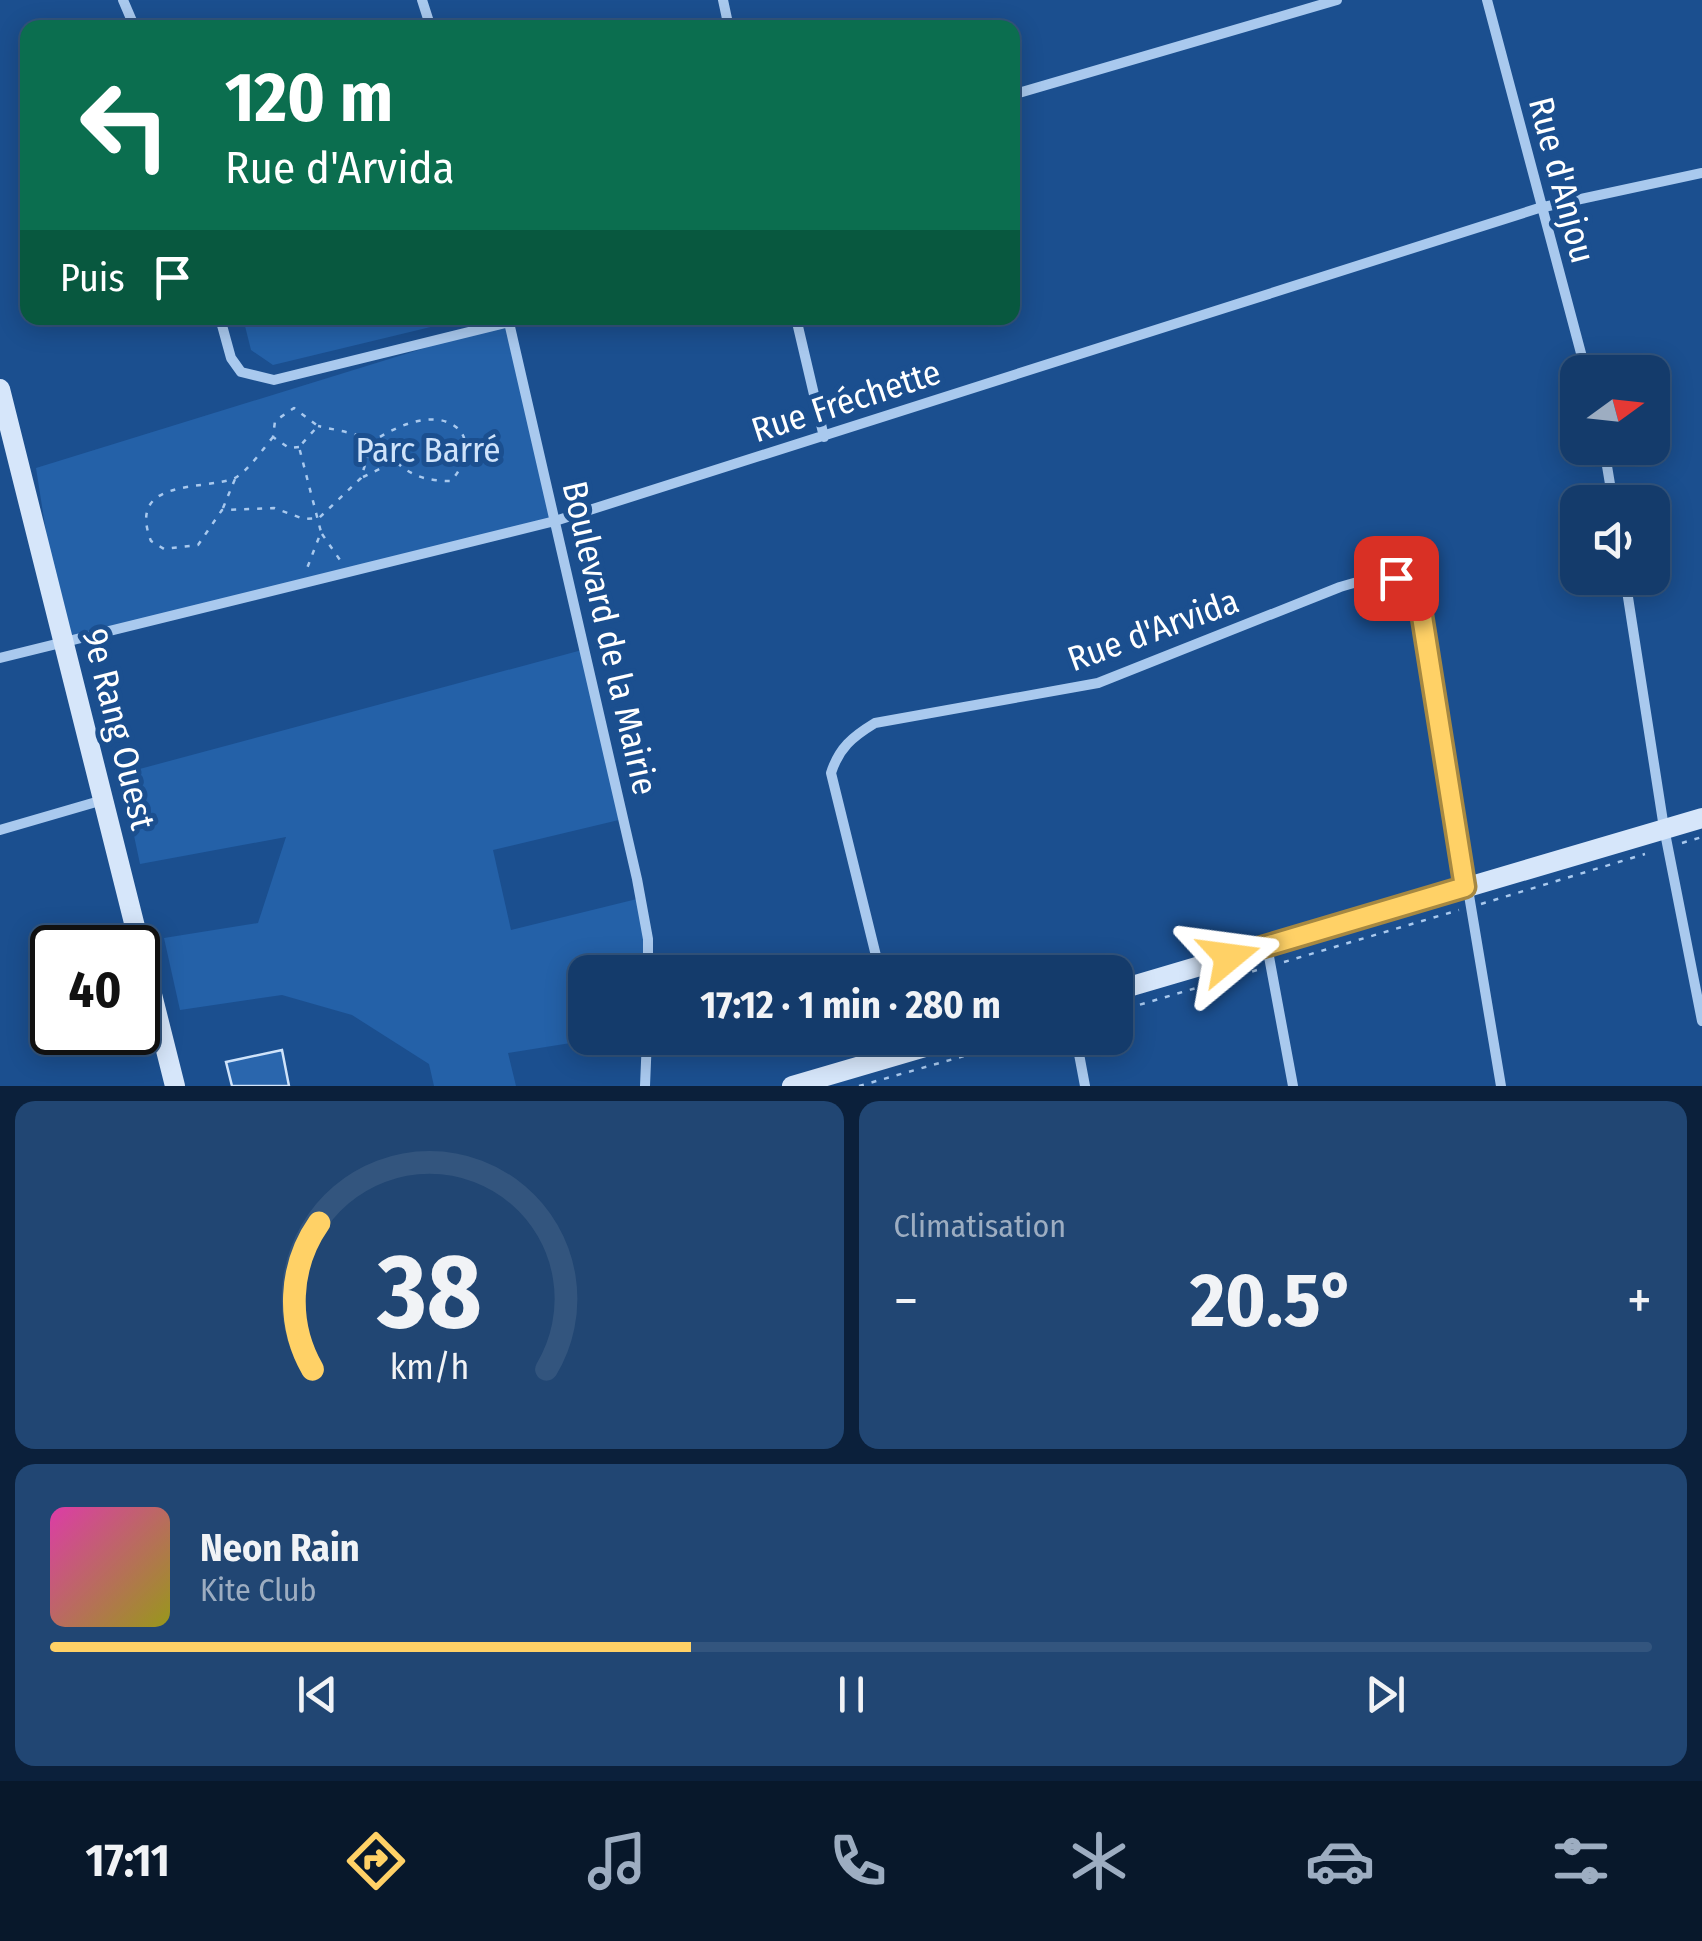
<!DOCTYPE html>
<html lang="fr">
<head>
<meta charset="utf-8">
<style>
  body { margin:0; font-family:"Fira Sans Condensed",sans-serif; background:#214673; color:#f1f3f6; height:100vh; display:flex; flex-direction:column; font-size:38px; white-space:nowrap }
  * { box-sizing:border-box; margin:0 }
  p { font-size:32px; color:#9dadc1 }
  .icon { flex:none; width:55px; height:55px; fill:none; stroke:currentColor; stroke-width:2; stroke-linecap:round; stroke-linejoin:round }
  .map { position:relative; height:1086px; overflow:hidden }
  .side { display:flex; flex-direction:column; gap:15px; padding:15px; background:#0b203b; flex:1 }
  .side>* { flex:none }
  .guide { position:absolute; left:20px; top:20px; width:1000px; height:305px; border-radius:20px; box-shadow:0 5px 25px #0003,0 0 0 2px #33557e; background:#0b6e4f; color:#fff; overflow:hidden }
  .needle { width:65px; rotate:75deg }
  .fabs { position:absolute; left:1560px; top:355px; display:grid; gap:20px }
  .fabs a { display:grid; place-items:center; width:110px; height:110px; border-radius:20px; background:#143b6b; box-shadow:0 5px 25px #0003,0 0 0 2px #33557e; font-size:50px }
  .speed { position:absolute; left:30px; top:925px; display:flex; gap:20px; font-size:50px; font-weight:700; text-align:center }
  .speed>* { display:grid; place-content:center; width:130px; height:130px; border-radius:50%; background:#143b6b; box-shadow:0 5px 25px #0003,0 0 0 2px #33557e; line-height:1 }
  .speed .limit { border:5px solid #111; border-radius:15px; background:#fff; color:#111 }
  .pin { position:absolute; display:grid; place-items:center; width:85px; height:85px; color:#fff; margin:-42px; border-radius:20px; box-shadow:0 5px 15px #0006 }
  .me { position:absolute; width:110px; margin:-55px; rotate:74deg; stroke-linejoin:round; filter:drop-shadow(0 0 8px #0008) }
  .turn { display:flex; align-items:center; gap:35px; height:210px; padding:0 40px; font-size:45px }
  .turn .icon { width:130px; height:130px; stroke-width:2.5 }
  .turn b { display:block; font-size:70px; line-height:85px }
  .then { display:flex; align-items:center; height:95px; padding:0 40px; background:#0003; gap:20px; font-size:38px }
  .big { font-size:75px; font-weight:700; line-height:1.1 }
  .side .card { flex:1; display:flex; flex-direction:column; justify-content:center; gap:15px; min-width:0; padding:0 35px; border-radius:20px; background:#214673 }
  .side .dial { align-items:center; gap:0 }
  .dial svg { height:260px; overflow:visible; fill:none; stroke:#33557e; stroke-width:7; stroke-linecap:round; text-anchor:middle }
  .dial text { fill:#f1f3f6; stroke:none }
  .song { display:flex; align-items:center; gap:30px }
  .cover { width:120px; height:120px; border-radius:15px; background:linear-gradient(135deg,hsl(320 70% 55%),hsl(60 70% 35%)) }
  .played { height:10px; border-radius:5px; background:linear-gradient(90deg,#ffd166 40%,#33557e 40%) }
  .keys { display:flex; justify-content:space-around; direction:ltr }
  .heat { display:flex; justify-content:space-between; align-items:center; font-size:55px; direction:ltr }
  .side .tiles { flex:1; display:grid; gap:15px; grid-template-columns:1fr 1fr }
  .card:last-child { grid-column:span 2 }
  .trip { position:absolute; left:568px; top:955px; width:565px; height:100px; border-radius:20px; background:#143b6b; box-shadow:0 5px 25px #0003,0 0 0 2px #33557e; font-weight:700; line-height:100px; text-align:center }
  .tab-bar { display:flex; height:160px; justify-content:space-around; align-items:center; background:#08182b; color:#9dadc1 }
  .tab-bar .icon { width:70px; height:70px }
  .tab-bar .current { color:#ffd166 }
  .tab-bar b { font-size:45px; color:#f1f3f6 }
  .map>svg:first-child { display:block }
  .green { fill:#2461a8 }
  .building { fill:#2a66ad; stroke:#cfe3fa; stroke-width:2.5 }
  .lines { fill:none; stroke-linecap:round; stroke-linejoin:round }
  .path { stroke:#a9c9ee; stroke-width:2.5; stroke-dasharray:5 8; stroke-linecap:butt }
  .street { stroke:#a9c9ee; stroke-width:10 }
  .secondary { stroke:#d6e6fa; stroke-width:20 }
  .route-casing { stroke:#a68842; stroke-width:25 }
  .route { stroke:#ffd166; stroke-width:18 }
  .labels { text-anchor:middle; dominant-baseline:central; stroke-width:10; stroke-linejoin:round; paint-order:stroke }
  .street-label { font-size:35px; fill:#fff; stroke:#1b4f8f }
  .park-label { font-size:35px; fill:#cfe3fa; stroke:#1b4f8f }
</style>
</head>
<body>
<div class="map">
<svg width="1702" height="1086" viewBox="0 0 1702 1086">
  <rect width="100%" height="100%" fill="#1b4f8f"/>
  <!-- green -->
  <path class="green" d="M243,318H468L273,365L251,350Z
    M509,322L555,521L63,640L36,468Z
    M582,650L623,819L493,850L511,930L641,898L648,972H585V1038H602L508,1053L516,1086H434L429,1064L352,1015L282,995L180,1010L164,938L258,923L286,837L140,864L121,774Z"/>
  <!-- building -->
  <path class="building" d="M282,1050L289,1086H232L226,1062Z"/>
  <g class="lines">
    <!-- path -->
    <path class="path" d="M273,437C263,449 248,471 235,478C204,491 126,477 151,541L164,549L198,545L222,510L274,508L304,519L319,518L361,478L372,442C391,429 424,413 447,422C476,433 466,465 451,481C409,481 403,466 373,443C361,433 334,430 318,426
      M299,447L289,448L273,437L275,421L294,408L318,426L299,447L321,532L306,571
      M363,477L392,463
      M223,508L235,479
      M322,534L340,560
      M1682,843L1702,837
      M1481,904L1645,854
      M1284,962L1459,910
      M1115,1012L1257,970
      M859,1086L1027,1038"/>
    <!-- street -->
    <path class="street" d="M123,0L135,28
      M422,0L431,28
      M723,0L729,28
      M1487,0L1586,372
      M1012,95L1337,0
      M220,318L231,358L241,372L274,380L509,322
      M508,318L637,879L648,939V972
      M796,318L824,437
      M1604,448L1613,502
      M1625,578L1664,828L1702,1021
      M0,658L555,521L1539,208L1702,173
      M0,830L103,800
      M1267,946L1293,1086
      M880,972L831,773C839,748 852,737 875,723L1098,683L1340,587C1375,576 1408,568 1421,609L1501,1086
      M896,1038L900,1054
      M1076,1038L1085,1086
      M645,1086L647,1038"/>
    <!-- secondary -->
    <path class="secondary" d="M0,389L175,1086
      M1115,991L1702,818
      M792,1086L956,1038"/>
  </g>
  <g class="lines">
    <defs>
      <path id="route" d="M1229,957L1465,887L1421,610L1415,591L1396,578"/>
    </defs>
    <!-- route casing -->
    <use href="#route" class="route-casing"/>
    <!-- route -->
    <use href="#route" class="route"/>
  </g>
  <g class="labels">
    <!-- street labels -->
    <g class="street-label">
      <text transform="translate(1562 180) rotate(75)">Rue d'Anjou</text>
      <text transform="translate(846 401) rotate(-18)">Rue Fréchette</text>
      <text transform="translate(1153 630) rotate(-20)">Rue d'Arvida</text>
      <text transform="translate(610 638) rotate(77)">Boulevard de la Mairie</text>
      <text transform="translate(119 729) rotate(76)">9e Rang Ouest</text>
    </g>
    <!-- park labels -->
    <g class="park-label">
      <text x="428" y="450">Parc Barré</text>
    </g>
  </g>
</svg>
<div class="fabs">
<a><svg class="needle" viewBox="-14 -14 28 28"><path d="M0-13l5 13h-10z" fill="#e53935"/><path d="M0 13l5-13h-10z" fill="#9dadc1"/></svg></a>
<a><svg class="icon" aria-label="sound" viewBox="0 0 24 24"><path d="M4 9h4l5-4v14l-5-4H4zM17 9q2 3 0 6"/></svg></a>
</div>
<div class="speed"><div class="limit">40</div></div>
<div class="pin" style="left:1396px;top:578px;background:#d93025"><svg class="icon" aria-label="arrive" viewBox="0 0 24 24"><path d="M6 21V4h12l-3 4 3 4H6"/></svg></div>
<svg class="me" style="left:1229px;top:957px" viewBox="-20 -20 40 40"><path d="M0-17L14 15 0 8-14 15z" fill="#ffd166" stroke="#fff" stroke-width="4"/></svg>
<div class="trip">17:12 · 1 min · 280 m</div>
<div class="guide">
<div class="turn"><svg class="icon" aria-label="left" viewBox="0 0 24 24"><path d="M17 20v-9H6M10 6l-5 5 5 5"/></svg><div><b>120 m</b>Rue d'Arvida</div></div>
<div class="then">Puis<svg class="icon" aria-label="arrive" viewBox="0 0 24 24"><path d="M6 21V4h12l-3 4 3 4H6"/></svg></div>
</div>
</div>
<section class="side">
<div class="tiles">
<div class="card dial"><svg viewBox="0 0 100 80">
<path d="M14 69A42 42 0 1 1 86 69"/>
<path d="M14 69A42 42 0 0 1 16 24" stroke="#ffd166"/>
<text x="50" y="56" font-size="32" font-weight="700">38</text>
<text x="50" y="72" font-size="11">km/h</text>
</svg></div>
<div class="card"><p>Climatisation</p>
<div class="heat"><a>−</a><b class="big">20.5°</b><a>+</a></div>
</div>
<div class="card">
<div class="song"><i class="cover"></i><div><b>Neon Rain</b><p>Kite Club</p></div></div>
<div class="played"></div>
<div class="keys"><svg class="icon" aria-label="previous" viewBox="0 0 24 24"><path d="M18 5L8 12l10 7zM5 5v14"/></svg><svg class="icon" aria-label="pause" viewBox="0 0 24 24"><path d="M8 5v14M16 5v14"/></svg><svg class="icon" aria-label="next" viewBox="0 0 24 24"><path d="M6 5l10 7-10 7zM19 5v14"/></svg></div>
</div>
</div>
</section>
<nav class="tab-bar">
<b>17:11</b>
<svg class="icon current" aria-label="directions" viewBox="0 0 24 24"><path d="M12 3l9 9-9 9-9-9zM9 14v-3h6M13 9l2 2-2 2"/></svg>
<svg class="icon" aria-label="music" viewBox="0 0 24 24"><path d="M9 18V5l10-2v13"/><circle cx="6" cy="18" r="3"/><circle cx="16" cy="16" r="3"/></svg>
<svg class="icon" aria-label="phone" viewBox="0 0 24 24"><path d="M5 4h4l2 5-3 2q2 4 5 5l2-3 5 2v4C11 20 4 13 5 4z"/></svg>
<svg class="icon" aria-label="climate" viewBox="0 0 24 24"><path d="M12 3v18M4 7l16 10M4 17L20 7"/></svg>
<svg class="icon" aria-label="car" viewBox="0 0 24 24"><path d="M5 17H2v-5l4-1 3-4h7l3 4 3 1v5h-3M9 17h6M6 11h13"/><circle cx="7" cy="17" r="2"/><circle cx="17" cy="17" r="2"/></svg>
<svg class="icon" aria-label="filters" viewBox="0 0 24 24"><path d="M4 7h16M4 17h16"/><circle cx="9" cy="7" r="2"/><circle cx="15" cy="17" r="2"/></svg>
</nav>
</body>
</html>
